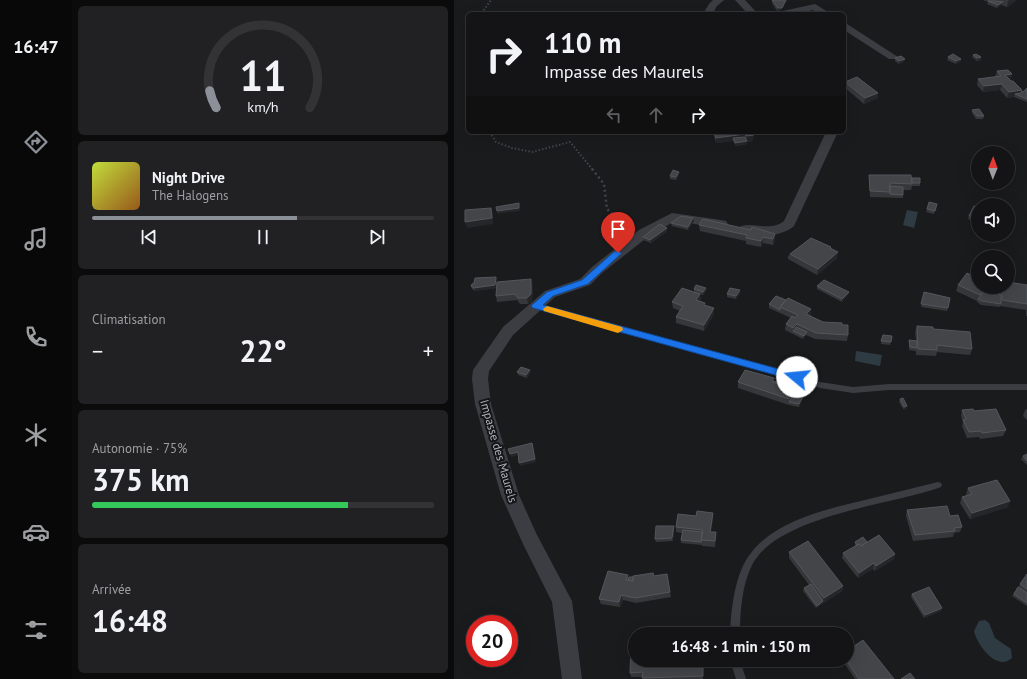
<!DOCTYPE html>
<html lang="fr">
<head>
<meta charset="utf-8">
<style>
  body { margin:0; font-family:"PT Sans",sans-serif; background:#212123; color:#f1f3f6; height:100vh; display:flex; flex-direction:column; font-size:15px; white-space:nowrap }
  * { box-sizing:border-box; margin:0 }
  p { font-size:13px; color:#9d9ea1 }
  .icon { flex:none; width:22px; height:22px; fill:none; stroke:currentColor; stroke-width:2; stroke-linecap:round; stroke-linejoin:round }
  .map { position:relative; flex:1; overflow:hidden }
  .panel { display:flex; flex-direction:column; gap:6px; padding:6px; background:#0b0b0c; width:382px }
  .panel>* { flex:none }
  .top-card { position:absolute; left:12px; top:12px; width:380px; height:122px; border-radius:6px; box-shadow:0 4px 16px #0002,0 0 0 1px #333335; background:#141416; color:#f1f3f6; overflow:hidden }
  .needle { width:26px; rotate:1deg }
  .fabs { position:absolute; left:517px; top:146px; display:grid; gap:8px }
  .fabs a { display:grid; place-items:center; width:44px; height:44px; border-radius:50%; background:#141416; box-shadow:0 4px 16px #0002,0 0 0 1px #333335; font-size:20px }
  .speed { position:absolute; left:12px; top:615px; display:flex; gap:8px; font-size:20px; font-weight:700; text-align:center }
  .speed>* { display:grid; place-content:center; width:52px; height:52px; border-radius:50%; background:#141416; box-shadow:0 4px 16px #0002,0 0 0 1px #333335; line-height:1 }
  .speed .limit { border:6px solid #d22; background:#fff; color:#111 }
  .pin { position:absolute; display:grid; place-items:center; width:34px; height:34px; color:#fff; margin:-41px -17px; border-radius:50% 50% 50% 0; rotate:-45deg; box-shadow:0 0 4px #0007 }
  .pin .icon { rotate:45deg }
  .me { position:absolute; width:44px; margin:-22px; rotate:287deg; stroke-linejoin:round; filter:drop-shadow(0 0 3px #0008) }
  .turn { display:flex; align-items:center; gap:14px; height:84px; padding:0 12px; font-size:18px }
  .turn .icon { width:52px; height:52px; stroke-width:2.5 }
  .turn b { display:block; font-size:28px; line-height:34px }
  .lanes { display:flex; align-items:center; height:38px; padding:0 12px; background:#0003; justify-content:center; gap:20px; direction:ltr }
  .lanes .off { opacity:.35 }
  .big { font-size:30px; font-weight:700; line-height:1.1 }
  .panel .tile { flex:1; display:flex; flex-direction:column; justify-content:center; gap:6px; min-width:0; padding:0 14px; border-radius:6px; background:#212123 }
  .panel .dial { align-items:center; gap:0 }
  .dial svg { height:104px; overflow:visible; fill:none; stroke:#333335; stroke-width:7; stroke-linecap:round; text-anchor:middle }
  .dial text { fill:#f1f3f6; stroke:none }
  .song { display:flex; align-items:center; gap:12px }
  .cover { width:48px; height:48px; border-radius:6px; background:linear-gradient(135deg,hsl(70 70% 55%),hsl(30 70% 35%)) }
  .played { height:4px; border-radius:2px; background:linear-gradient(90deg,#8c9099 60%,#333335 60%) }
  .keys { display:flex; justify-content:space-around; direction:ltr }
  .heat { display:flex; justify-content:space-between; align-items:center; font-size:22px; direction:ltr }
  .charge { height:6px; border-radius:3px; background:linear-gradient(90deg,#34c759 75%,#333335 0) }
  .trip { position:absolute; left:174px; top:627px; width:226px; height:40px; border-radius:20px; background:#141416; box-shadow:0 4px 16px #0002,0 0 0 1px #333335; font-weight:700; line-height:40px; text-align:center }
  main { display:flex; flex:1; min-height:0 }
  .menu { display:flex; flex-direction:column; width:72px; justify-content:space-around; align-items:center; background:#080809; color:#9d9ea1 }
  .menu .icon { width:28px; height:28px }
  .menu .current { color:#8c9099 }
  .menu b { font-size:18px; color:#f1f3f6 }
  .map>svg:first-child { display:block }
  .water { fill:#2f3b43 }
  .lines { fill:none; stroke-linecap:round; stroke-linejoin:round }
  .path-far1 { stroke:#414449; stroke-width:2; stroke-dasharray:1.5 2; stroke-linecap:butt }
  .path { stroke:#414449; stroke-width:2.5; stroke-dasharray:2 3; stroke-linecap:butt }
  .lane { fill:#3b3d42; fill-rule:evenodd }
  .street { fill:#3b3d42; fill-rule:evenodd }
  .wall { fill:#36373b }
  .shaded-wall { fill:#252629 }
  .building { fill:#434549; stroke:#53565b }
  .route { fill:#1a73e8; stroke:#114b97 }
  .slow { fill:#f59e0b }
  .labels { text-anchor:middle; dominant-baseline:central; stroke-width:4; stroke-linejoin:round; paint-order:stroke }
  .street-label { font-size:12px; fill:#acb3bd; stroke:#151518 }
</style>
</head>
<body>
<main>
<nav class="menu">
<b>16:47</b>
<svg class="icon current" aria-label="directions" viewBox="0 0 24 24"><path d="M12 3l9 9-9 9-9-9zM9 14v-3h6M13 9l2 2-2 2"/></svg>
<svg class="icon" aria-label="music" viewBox="0 0 24 24"><path d="M9 18V5l10-2v13"/><circle cx="6" cy="18" r="3"/><circle cx="16" cy="16" r="3"/></svg>
<svg class="icon" aria-label="phone" viewBox="0 0 24 24"><path d="M5 4h4l2 5-3 2q2 4 5 5l2-3 5 2v4C11 20 4 13 5 4z"/></svg>
<svg class="icon" aria-label="climate" viewBox="0 0 24 24"><path d="M12 3v18M4 7l16 10M4 17L20 7"/></svg>
<svg class="icon" aria-label="car" viewBox="0 0 24 24"><path d="M5 17H2v-5l4-1 3-4h7l3 4 3 1v5h-3M9 17h6M6 11h13"/><circle cx="7" cy="17" r="2"/><circle cx="17" cy="17" r="2"/></svg>
<svg class="icon" aria-label="filters" viewBox="0 0 24 24"><path d="M4 7h16M4 17h16"/><circle cx="9" cy="7" r="2"/><circle cx="15" cy="17" r="2"/></svg>
</nav>
<section class="panel">
<div class="tile dial"><svg viewBox="0 0 100 80">
<path d="M14 69A42 42 0 1 1 86 69"/>
<path d="M14 69A42 42 0 0 1 9 56" stroke="#8c9099"/>
<text x="50" y="56" font-size="32" font-weight="700">11</text>
<text x="50" y="72" font-size="11">km/h</text>
</svg></div>
<div class="tile">
<div class="song"><i class="cover"></i><div><b>Night Drive</b><p>The Halogens</p></div></div>
<div class="played"></div>
<div class="keys"><svg class="icon" aria-label="previous" viewBox="0 0 24 24"><path d="M18 5L8 12l10 7zM5 5v14"/></svg><svg class="icon" aria-label="pause" viewBox="0 0 24 24"><path d="M8 5v14M16 5v14"/></svg><svg class="icon" aria-label="next" viewBox="0 0 24 24"><path d="M6 5l10 7-10 7zM19 5v14"/></svg></div>
</div>
<div class="tile"><p>Climatisation</p>
<div class="heat"><a>−</a><b class="big">22°</b><a>+</a></div>
</div>
<div class="tile"><p>Autonomie · 75%</p><b class="big">375 km</b><div class="charge"></div></div>
<div class="tile"><p>Arrivée</p><b class="big">16:48</b></div>
</section>
<div class="map">
<svg width="573" height="679" viewBox="0 0 573 679">
  <rect width="100%" height="100%" fill="#1a1b1d"/>
  <!-- water -->
  <path class="water" d="M453,210L464,212L460,228L449,225Z
    M402,351L428,355L426,366L401,361Z
    M531,620L535,623L541,638L557,649L558,658C543,672 523,645 520,631L525,621Z"/>
  <g class="lines">
    <!-- path-far1 -->
    <path class="path-far1" d="M30,14V10L37,0
      M36,132L42,142L58,148L78,152L116,142L139,170"/>
    <!-- path -->
    <path class="path" d="M138,169L150,184L153,209L173,228"/>
    <!-- lane -->
    <path class="lane" d="M80,304H82L155,325L332,371L366,382L399,387L435,384H573V390H435L399,393L366,388L332,377L155,329L82,308H80L79,306Z
      M484,482L487,483L488,485L487,487C438,505 324,515 298,565C288,585 286,612 286,634H276C277,609 281,572 297,553C324,518 379,508 419,498C441,493 462,487 484,482Z
      M276,660H286L292,679H282Z"/>
    <!-- street -->
    <path class="street" d="M259,0H270L262,7L259,14H249L255,4Z
      M281,0H291L304,14H294Z
      M361,4L377,14H365L359,10L341,14H322L324,12Z
      M390,23L393,24L444,57L443,59H435L390,30Z
      M372,132H384L340,226C325,238 305,237 287,232L285,229L287,226C302,222 316,232 330,221Z
      M218,213L267,220L272,221L274,224L272,227L267,228L221,221L195,236L148,273L136,285L101,297L59,335L35,371L34,379L37,404L65,495L82,533L118,601L128,679H108L98,602L69,544L47,495L21,404L18,379L19,370L49,327L91,291L126,279L138,267L185,230Z"/>
  </g>
  <!-- wall -->
  <path class="wall" d="M318,0H332V1L327,10L323,11L318,3Z
    M529,0H563L553,7L547,5L543,8L533,4L534,2Z
    M519,55L527,57V60L523,61L518,57Z
    M494,57L507,61L502,64L493,60Z
    M441,58L450,62L445,64L441,61Z
    M543,71L558,74L556,80H555L569,92L573,88V102L560,97L553,98L546,90L529,92L523,85L524,79L541,77Z
    M391,82L424,93V98L410,104L390,87Z
    M518,110L530,116L529,119H522L518,113Z
    M259,132H297L299,141L293,142V144L282,146L279,141L262,143Z
    M225,175L222,180L216,179V176Z
    M415,175L458,178L466,183V186H458L457,190H449V198L416,197L415,181Z
    M483,204L480,214L472,212L473,209Z
    M524,207V222L514,219L515,216Z
    M239,218L240,221L234,230L218,226L217,223Z
    M245,225L297,230L321,234V240L319,245L309,243L307,247L292,244V241L246,231Z
    M213,228V231L197,243L189,240V237Z
    M357,238L377,248L383,258L363,275L334,259V256Z
    M42,277L43,280L42,288L21,291L18,289L17,286L20,283Z
    M79,285L78,300L74,304H66L63,300L43,302L42,296Z
    M504,285L524,287H554L573,285V316H572V310L546,306V307L527,305L523,302V301L502,291Z
    M363,286L395,292L394,295L388,302L363,289Z
    M252,288V291L249,295L246,294L247,300L245,301L251,306L260,314L250,331L222,323V317L226,311L219,308L218,302L240,292V289Z
    M470,292L496,298L493,311L467,307Z
    M286,293L282,299L273,297V294Z
    M322,296L357,315L356,316L369,322L388,325L394,335L393,341L361,339L352,335L349,339L331,330L332,324L337,318L315,308V304Z
    M463,326L479,329L518,349L516,355L483,352L482,356L462,355V351L455,350V340L462,341L461,332Z
    M429,335L438,336L436,345L427,344Z
    M63,372L76,373L73,378L64,375Z
    M320,381L333,387L340,390V393L349,396V399L345,407L335,405L284,388V382Z
    M446,399L452,409L450,410L445,402Z
    M573,409V420L569,416L571,410Z
    M508,410L520,411L552,430L549,436L526,439L525,437L513,438L508,426L509,422L507,416Z
    M573,454V465L567,459L569,456Z
    M514,488L554,507L516,519L506,503L508,497L513,495L512,494Z
    M453,510L496,516L508,527L506,532L500,533L499,537L459,541L452,516Z
    M259,518L257,532H262V538L261,547L248,546V545L227,543V540L228,533L222,532V527Z
    M220,526V529L219,541L202,542L201,539Z
    M401,542H413L441,554L440,559L421,571L419,569L404,578L388,558L389,553L401,546Z
    M335,552L389,586L388,591L362,608L349,591L350,588L355,585L335,558Z
    M213,574L217,597L182,603L169,600L166,607L147,604L145,599L174,575V577L200,576Z
    M573,574V606L558,596Z
    M458,594L487,611L470,618L457,597Z
    M181,660H249V679H189L188,677H177L176,673Z
    M388,660H393L440,679H401Z"/>
  <!-- shaded-wall -->
  <path class="shaded-wall" d="M332,0V1L327,10L323,11L324,8Z
    M556,0H563L553,7L554,1Z
    M549,2L548,5L543,8L544,5Z
    M393,28L392,30L390,31V29Z
    M527,57V60L523,61L524,58Z
    M451,59L450,62L445,64V61Z
    M507,59V61L502,64V61Z
    M558,74L556,80L550,81L551,75Z
    M548,84L546,90L529,92L530,86Z
    M568,90L566,96L561,94L560,97L553,98L555,92Z
    M424,93V98L410,104L411,98Z
    M291,134V140L279,138V141L262,143V138Z
    M300,135L299,141L293,142V144L282,146L281,143L292,142V136Z
    M225,172V175L222,180V177Z
    M65,203L66,211L43,214V211Z
    M37,208L39,214V224L13,228L11,222Z
    M239,218L240,221L234,230V227Z
    M213,228V231L197,243L196,240Z
    M321,234V240L319,245V239Z
    M309,237V243L307,247V241Z
    M384,252L383,258L363,275L364,269Z
    M42,277L43,280L42,288L21,291L20,288Z
    M77,279L79,285L78,300L74,304L73,298Z
    M532,287L531,291L524,300L526,295Z
    M252,288V291L249,295V292Z
    M286,290V293L282,299V296Z
    M395,292L394,295L388,302V299Z
    M246,294L247,300L242,306V300Z
    M260,308V314L250,331V325Z
    M357,309V315L354,318L352,314Z
    M343,324L342,330L339,331V328Z
    M353,332L352,335L349,339L350,336Z
    M76,370V373L73,378L72,375Z
    M340,390L339,396L335,402V399Z
    M349,396V399L345,407V404Z
    M453,406L452,409L450,410V407Z
    M78,443L82,462L66,466L65,463Z
    M64,452L65,455L57,457L56,454Z
    M556,501L554,507L516,519L518,513Z
    M259,513V518L256,537V532Z
    M220,526V529L219,541L218,538Z
    M262,532V538L261,547V541Z
    M441,554L440,559L421,571L422,566Z
    M420,563L419,569L404,578L405,573Z
    M389,586L388,591L362,608L363,606L369,601L370,598Z
    M167,595L169,600L166,607L165,602Z
    M488,608L487,611L470,618L471,615Z"/>
  <!-- building -->
  <path class="building" d="M318,0H332L328,8H324Z
    M534,1H542L549,2L544,5Z
    M499,54L507,59L502,61L494,57Z
    M522,54L527,57L524,58L519,55Z
    M447,56L451,59L445,61L441,58Z
    M554,70L558,74L551,75L557,81H559L568,90L555,92L548,84L530,86L524,79L547,76L543,71Z
    M403,77L424,93L411,98L391,82Z
    M573,88V99L561,94L567,93L568,91L569,92Z
    M525,109L530,116H523L518,110Z
    M260,132H297L300,135L292,136L291,134L262,138Z
    M291,137L293,141L281,143L279,138Z
    M219,170L225,172L222,177L216,176Z
    M415,175H457L458,184L436,183V192L416,191Z
    M458,178H466V183H458Z
    M436,186L449,187V195L436,194Z
    M475,202L483,204L481,211L473,209Z
    M65,203V208L43,211L42,207Z
    M520,206L524,207V218L515,216Z
    M37,208L38,218L11,222V210Z
    M227,216L239,218L234,227L217,223Z
    M249,219L297,230L298,227L321,234L319,239L309,237L307,241L292,238L293,235L245,225Z
    M206,224L213,228L196,240L189,237Z
    M357,238L377,247L376,248L384,252L364,269L336,254Z
    M521,269L524,270V287H532L526,295L504,285L513,273L517,275Z
    M42,277L41,285L20,288L17,286L18,284L20,283L21,278Z
    M77,279V294L73,298H64L61,294L42,296L43,282Z
    M370,280L395,292L388,299L363,286Z
    M554,282L573,285V304L548,300V292L537,287H554Z
    M242,285L252,288L249,292L240,289Z
    M228,288L246,294L242,300L251,303L250,305L260,308L250,325L222,317L229,306L218,302Z
    M276,288L286,290L282,296L273,294Z
    M532,288L547,295V304L528,301L524,299Z
    M470,292L496,298L494,308L467,304Z
    M322,296L332,300L326,307V310L315,304Z
    M334,298L357,309L352,314L369,322L388,323V325H394V335L362,333L343,324L339,328L332,324L338,316L341,318L344,315L326,307Z
    M463,326L479,327V329L516,332L518,349L483,345V350L464,349Z
    M342,327L353,332L350,336L339,331Z
    M429,335L438,336L437,342L427,341Z
    M455,340L463,341V348L456,347Z
    M67,367L76,370L72,375L63,372Z
    M291,370L320,378L318,382L340,390L335,399L284,382Z
    M320,381L334,385L333,387L319,382Z
    M340,393L349,396L345,404L335,402Z
    M449,398L453,406L450,407L446,399Z
    M519,409L520,411L542,409L552,430L528,433L527,431L515,432L509,420L512,419L508,410Z
    M78,443L81,459L65,463L64,452L56,454L54,449Z
    M573,454V461L569,456Z
    M543,480L556,501L518,513L508,497L518,494L514,488Z
    M493,506L496,516L504,515L508,527L500,528L501,531L461,535L453,510Z
    M243,511L259,513L256,532H262L261,541L247,540L249,530L222,527L224,514L242,516Z
    M202,526H220L218,538L201,539Z
    M229,530L248,532L247,542L227,540Z
    M425,535L441,554L422,566L420,563L405,573L389,553L405,544L407,546Z
    M409,537L413,542L407,546L405,544L403,545L401,542Z
    M354,541L389,586L370,598L335,552Z
    M154,571L174,575L172,580L179,581V576L199,573L200,576L213,574L216,592L181,598L167,595L165,602L145,599Z
    M573,574V589L566,584Z
    M175,577H179V581L174,580Z
    M357,584L369,601L363,606L350,588Z
    M475,587L488,608L471,615L458,594Z
    M564,587L573,593V603L560,594Z
    M409,640L440,679H405L392,660H393V651Z
    M177,646H181V660H249V676L188,678L189,672L176,673Z
    M456,673L461,679H447Z"/>
  <!-- route -->
  <path class="route" d="M161,251H164L168,253L134,284L99,296L89,305L343,374L347,375L348,377L347,380L343,381L79,308L77,306L79,304L93,292L128,280Z"/>
  <!-- slow -->
  <path class="slow" d="M93,306L168,327L169,330L164,333L90,311L89,309Z"/>
  <g class="labels">
    <!-- street labels -->
    <g class="street-label">
      <text transform="translate(45 451) rotate(74)">Impasse des Maurels</text>
    </g>
  </g>
</svg>
<div class="fabs">
<a><svg class="needle" viewBox="-14 -14 28 28"><path d="M0-13l5 13h-10z" fill="#e53935"/><path d="M0 13l5-13h-10z" fill="#9d9ea1"/></svg></a>
<a><svg class="icon" aria-label="sound" viewBox="0 0 24 24"><path d="M4 9h4l5-4v14l-5-4H4zM17 9q2 3 0 6"/></svg></a>
<a><svg class="icon" aria-label="search" viewBox="0 0 24 24"><circle cx="10" cy="10" r="6"/><path d="M15 15l6 6"/></svg></a>
</div>
<div class="speed"><div class="limit">20</div></div>
<div class="pin" style="left:164px;top:253px;background:#d93025"><svg class="icon" aria-label="arrive" viewBox="0 0 24 24"><path d="M6 21V4h12l-3 4 3 4H6"/></svg></div>
<svg class="me" style="left:343px;top:377px" viewBox="-20 -20 40 40"><circle r="19" fill="#fff"/><path d="M0-13L10 11 0 6-10 11z" fill="#1a73e8"/></svg>
<div class="trip">16:48 · 1 min · 150 m</div>
<div class="top-card">
<div class="turn"><svg class="icon" aria-label="right" viewBox="0 0 24 24"><path d="M7 20v-9h11M14 6l5 5-5 5"/></svg><div><b>110 m</b>Impasse des Maurels</div></div>
<div class="lanes"><svg class="icon off" aria-label="left" viewBox="0 0 24 24"><path d="M17 20v-9H6M10 6l-5 5 5 5"/></svg><svg class="icon off" aria-label="ahead" viewBox="0 0 24 24"><path d="M12 20V5M6 11l6-6 6 6"/></svg><svg class="icon" aria-label="right" viewBox="0 0 24 24"><path d="M7 20v-9h11M14 6l5 5-5 5"/></svg></div>
</div>
</div>
</main>
</body>
</html>
